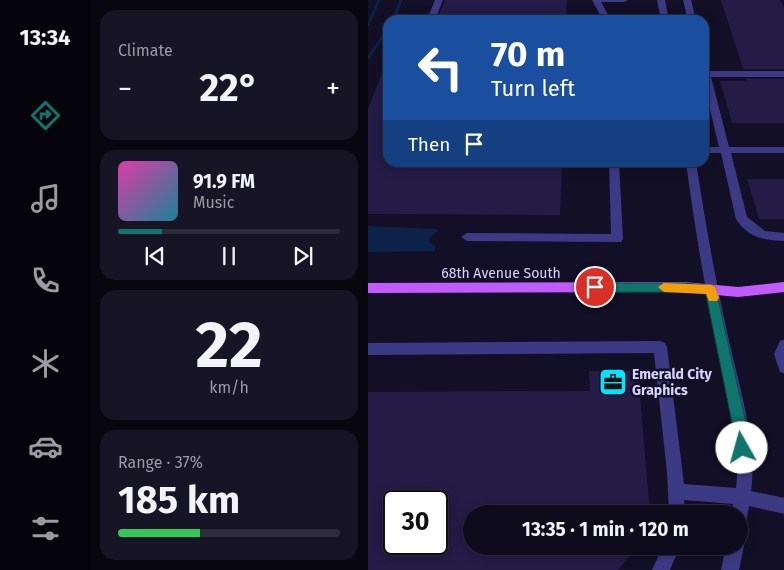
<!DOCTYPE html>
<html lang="en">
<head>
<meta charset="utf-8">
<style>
  body { margin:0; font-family:"Fira Sans",sans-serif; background:#171425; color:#f1f3f6; height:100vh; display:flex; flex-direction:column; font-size:19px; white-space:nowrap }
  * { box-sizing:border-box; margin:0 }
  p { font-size:16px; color:#9b9ba3 }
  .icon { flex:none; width:28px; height:28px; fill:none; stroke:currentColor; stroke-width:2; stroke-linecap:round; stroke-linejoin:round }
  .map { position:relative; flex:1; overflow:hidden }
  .sheet { display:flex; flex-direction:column; gap:10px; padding:10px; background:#08060f; width:278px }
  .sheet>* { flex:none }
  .guide { position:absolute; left:15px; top:15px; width:326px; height:152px; border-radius:15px; box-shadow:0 2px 12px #0003,0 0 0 1px #2e2b3b; background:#1a4fa0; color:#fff; overflow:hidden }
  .speed { position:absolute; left:15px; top:490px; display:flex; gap:10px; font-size:25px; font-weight:700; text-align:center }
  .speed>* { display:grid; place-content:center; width:65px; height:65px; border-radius:50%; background:#0e0b1c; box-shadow:0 2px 12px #0003,0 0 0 1px #2e2b3b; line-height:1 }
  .speed .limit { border:2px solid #111; border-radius:8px; background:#fff; color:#111 }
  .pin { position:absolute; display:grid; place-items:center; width:42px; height:42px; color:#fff; margin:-21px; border:2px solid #fff; border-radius:50%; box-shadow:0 1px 5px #0007 }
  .me { position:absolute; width:55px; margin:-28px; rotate:353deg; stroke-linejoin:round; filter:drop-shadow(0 0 4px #0008) }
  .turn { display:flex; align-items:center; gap:18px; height:105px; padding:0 25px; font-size:22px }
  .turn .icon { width:65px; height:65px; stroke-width:2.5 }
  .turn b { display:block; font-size:35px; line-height:42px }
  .then { display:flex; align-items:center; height:48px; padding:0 25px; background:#0003; gap:10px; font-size:19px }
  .big { font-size:38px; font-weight:700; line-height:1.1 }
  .sheet .widget { flex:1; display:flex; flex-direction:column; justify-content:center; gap:8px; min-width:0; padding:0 18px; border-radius:15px; background:#171425 }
  .sheet .dial { align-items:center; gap:0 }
  .dial b { font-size:65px; line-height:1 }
  .song { display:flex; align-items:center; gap:15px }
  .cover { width:60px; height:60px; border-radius:8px; background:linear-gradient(135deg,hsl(320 70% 55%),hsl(190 70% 35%)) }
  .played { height:5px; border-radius:2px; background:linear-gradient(90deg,#0f766e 20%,#2e2b3b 20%) }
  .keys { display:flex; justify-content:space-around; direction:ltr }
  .heat { display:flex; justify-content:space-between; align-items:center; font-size:28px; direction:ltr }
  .charge { height:8px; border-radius:4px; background:linear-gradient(90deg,#34c759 37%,#2e2b3b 0) }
  .trip { position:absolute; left:95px; top:505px; width:285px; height:50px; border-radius:25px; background:#0e0b1c; box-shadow:0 2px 12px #0003,0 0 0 1px #2e2b3b; font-weight:700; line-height:50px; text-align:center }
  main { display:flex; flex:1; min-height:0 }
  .tabs { display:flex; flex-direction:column; width:90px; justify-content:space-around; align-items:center; background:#06040b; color:#9b9ba3 }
  .tabs .icon { width:35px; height:35px }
  .tabs .selected { color:#0f766e }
  .tabs b { font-size:22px; color:#f1f3f6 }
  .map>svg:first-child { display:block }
  .water { fill:#0c2248 }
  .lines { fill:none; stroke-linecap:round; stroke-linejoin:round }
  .stream { stroke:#0c2248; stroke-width:3 }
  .building { fill:#241b47; fill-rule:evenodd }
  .minor { fill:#3d3a85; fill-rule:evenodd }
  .major { fill:#c25bff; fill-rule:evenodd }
  .route { fill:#0f766e; stroke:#0a4d48 }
  .slow { fill:#f59e0b }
  .labels { text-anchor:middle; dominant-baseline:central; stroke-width:5; stroke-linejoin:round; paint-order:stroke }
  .street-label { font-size:14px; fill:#d9d4ff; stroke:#130f26 }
  .poi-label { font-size:14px; font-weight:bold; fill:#d9d4ff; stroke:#130f26; text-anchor:start }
</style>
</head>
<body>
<main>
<nav class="tabs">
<b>13:34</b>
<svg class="icon selected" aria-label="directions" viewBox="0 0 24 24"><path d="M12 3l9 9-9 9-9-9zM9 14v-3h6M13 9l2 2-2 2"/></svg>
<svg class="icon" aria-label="music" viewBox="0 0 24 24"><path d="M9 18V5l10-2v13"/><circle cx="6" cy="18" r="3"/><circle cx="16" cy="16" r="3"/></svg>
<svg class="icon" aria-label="phone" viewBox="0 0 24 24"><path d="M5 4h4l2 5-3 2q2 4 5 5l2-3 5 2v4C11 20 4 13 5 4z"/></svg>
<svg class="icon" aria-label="climate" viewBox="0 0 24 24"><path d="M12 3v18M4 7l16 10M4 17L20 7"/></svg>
<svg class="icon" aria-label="car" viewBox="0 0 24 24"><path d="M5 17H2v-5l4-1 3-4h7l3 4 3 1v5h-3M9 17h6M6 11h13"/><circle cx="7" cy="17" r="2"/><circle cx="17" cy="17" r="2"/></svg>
<svg class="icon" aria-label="filters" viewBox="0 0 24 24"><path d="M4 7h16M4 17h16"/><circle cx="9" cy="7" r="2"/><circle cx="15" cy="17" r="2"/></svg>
</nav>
<section class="sheet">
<div class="widget"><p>Climate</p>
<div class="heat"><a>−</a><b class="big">22°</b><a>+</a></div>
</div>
<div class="widget">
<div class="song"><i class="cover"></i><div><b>91.9 FM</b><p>Music</p></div></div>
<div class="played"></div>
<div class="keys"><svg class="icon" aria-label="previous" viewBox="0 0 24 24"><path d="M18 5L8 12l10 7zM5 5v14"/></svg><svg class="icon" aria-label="pause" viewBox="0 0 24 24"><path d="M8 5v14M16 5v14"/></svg><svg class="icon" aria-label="next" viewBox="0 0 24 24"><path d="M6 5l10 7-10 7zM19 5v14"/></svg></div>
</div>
<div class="widget dial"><b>22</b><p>km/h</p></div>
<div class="widget"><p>Range · 37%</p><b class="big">185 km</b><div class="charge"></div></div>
</section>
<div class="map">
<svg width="417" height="570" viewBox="0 0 417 570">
  <rect width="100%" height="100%" fill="#130f26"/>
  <!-- water -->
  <path class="water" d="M0,226L69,229L70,231L62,237L61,242L68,247L67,251L0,252Z"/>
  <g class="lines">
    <!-- stream -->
    <path class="stream" d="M25,20L33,0
      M0,25L11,0
      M0,58L20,29"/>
  </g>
  <!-- building -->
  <path class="building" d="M77,0H199L198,20H69Z
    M353,0H412L417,9V69H375Z
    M19,60L20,162H194L192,215L0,214V109Z
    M378,79H417V123H364L352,81H379Z
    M379,179H417V219H391Z
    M221,371H270L282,514H104V546H270L250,570H0V392L222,391ZM26,501H69V544H26Z"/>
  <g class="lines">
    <!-- minor -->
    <path class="minor" d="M67,0H75L67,20H59Z
      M224,0H260L256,2H233L243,20H235Z
      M289,0H297L301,20H293Z
      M315,0H323L328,20H320Z
      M336,63L339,64L342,71H417V77H343L361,147H417V153H363L379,217L397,231L417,233V241C397,241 379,237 368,219L353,153H336V147H351L336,85Z
      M241,162H251L255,239L253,242L99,241L93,237L99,233L243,234Z
      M318,162H328C337,221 347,278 360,336C370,382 390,444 383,491L417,498V514L381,506L377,528L371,530V514H364L365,504L316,500L317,514H301L299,472L286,353L0,355V343L292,341L297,343L299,347L316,484L368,488C374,445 356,385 348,342C336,282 326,223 318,162Z
      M417,339V374L412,372L406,354L412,341Z
      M371,539L376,546L371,570H353L358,546H371Z
      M295,546H312L302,570H284Z"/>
    <!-- major -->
    <path class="major" d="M316,282L370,287L417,282V292L370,297L316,292L0,293V283Z"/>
  </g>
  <!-- route -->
  <path class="route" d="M227,283H316L347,286L380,432L381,448L379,453L374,455L369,453L366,432L338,294L316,292H227L221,287Z"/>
  <!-- slow -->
  <path class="slow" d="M296,283L343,285L347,286L351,298L349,301H341L338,294L296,292L290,287Z"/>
  <!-- icons -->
  <defs>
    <symbol id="office-square" viewBox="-11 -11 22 22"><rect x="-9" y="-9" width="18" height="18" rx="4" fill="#00e5ff" stroke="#130f26"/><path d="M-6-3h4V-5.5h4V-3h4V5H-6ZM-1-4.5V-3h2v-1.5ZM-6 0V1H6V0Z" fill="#111"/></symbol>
  </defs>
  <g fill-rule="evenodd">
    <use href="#office-square" x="229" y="366" width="32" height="32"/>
  </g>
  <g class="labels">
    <!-- street labels -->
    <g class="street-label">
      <text x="133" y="273">68th Avenue South</text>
    </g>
    <!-- poi labels -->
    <g class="poi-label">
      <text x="264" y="374">Emerald City<tspan x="264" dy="16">Graphics</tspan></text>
    </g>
  </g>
</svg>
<div class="speed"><div class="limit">30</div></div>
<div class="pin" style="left:227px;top:287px;background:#d93025"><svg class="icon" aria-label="arrive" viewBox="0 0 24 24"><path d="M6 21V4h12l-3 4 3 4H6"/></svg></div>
<svg class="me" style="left:374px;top:448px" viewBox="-20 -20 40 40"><circle r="19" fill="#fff"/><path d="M0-13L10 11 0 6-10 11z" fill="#0f766e"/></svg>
<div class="trip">13:35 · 1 min · 120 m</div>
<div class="guide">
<div class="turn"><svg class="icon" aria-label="left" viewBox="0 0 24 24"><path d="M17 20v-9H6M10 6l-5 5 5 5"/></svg><div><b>70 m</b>Turn left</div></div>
<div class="then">Then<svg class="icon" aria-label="arrive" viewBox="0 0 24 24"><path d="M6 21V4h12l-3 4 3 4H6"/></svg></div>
</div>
</div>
</main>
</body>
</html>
